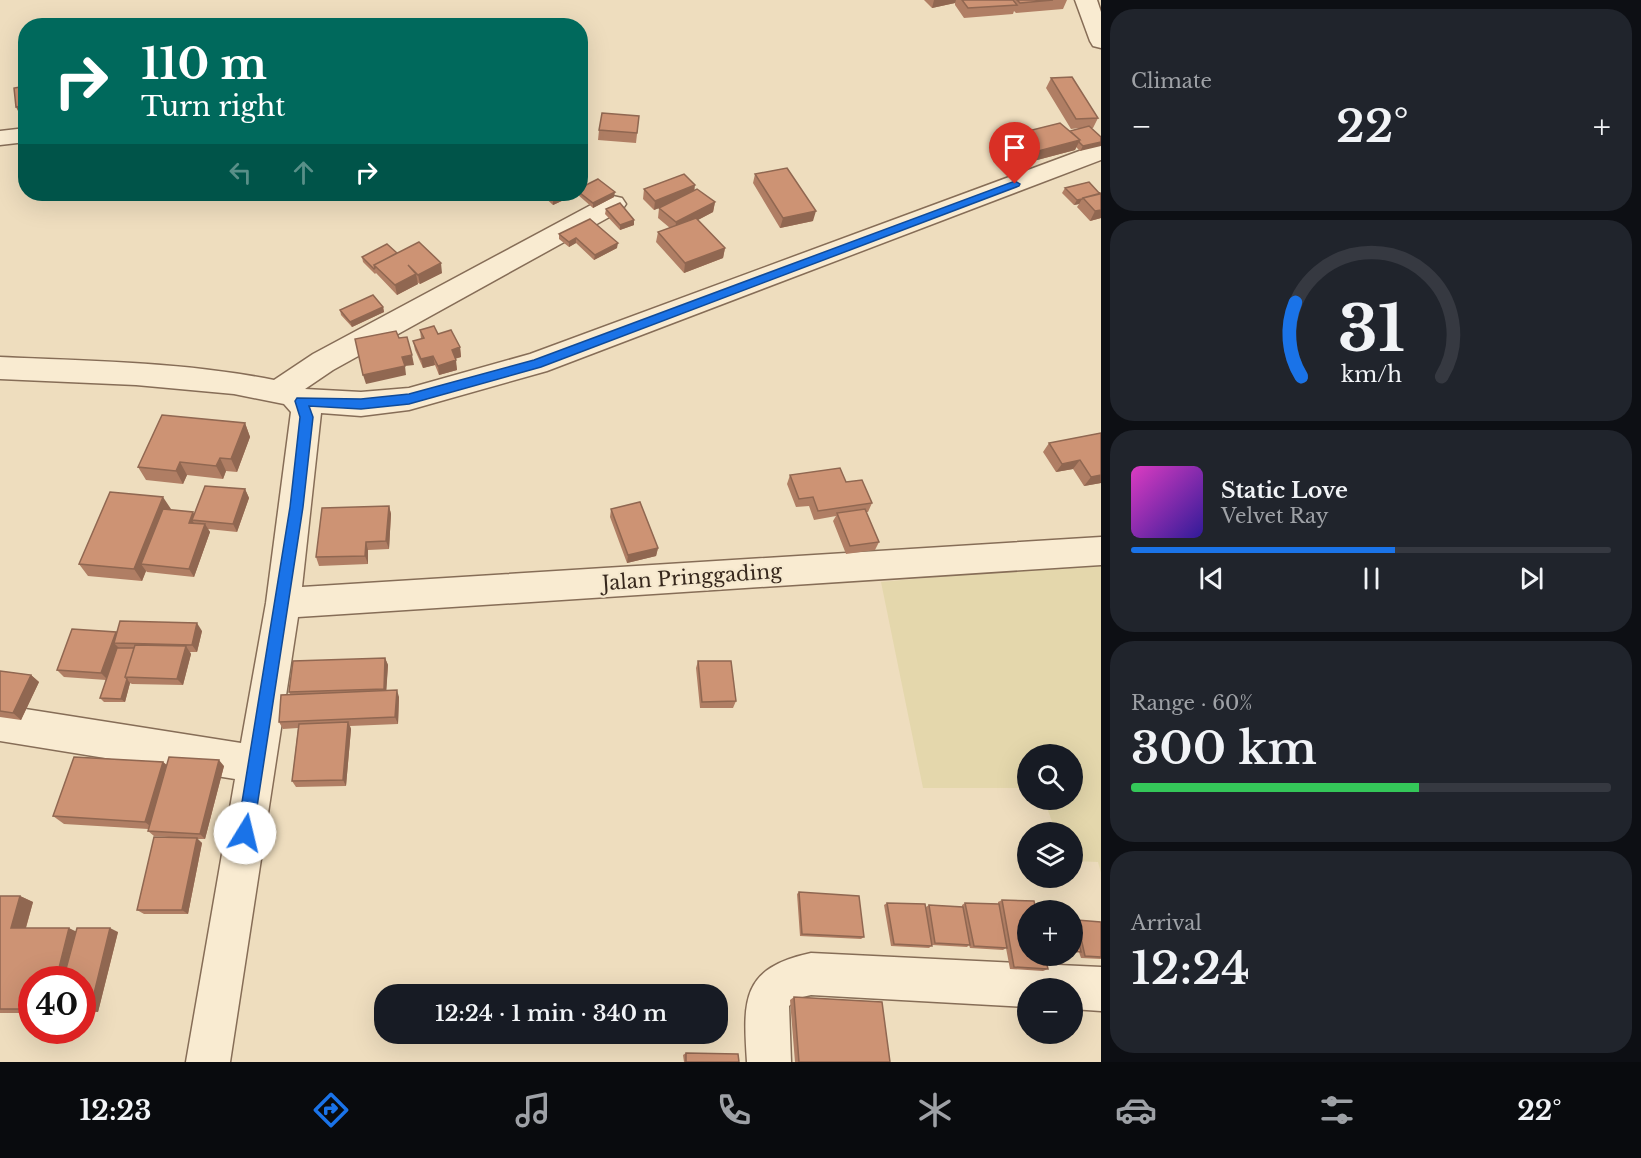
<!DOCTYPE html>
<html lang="en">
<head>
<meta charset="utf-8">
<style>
  body { margin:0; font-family:"Libre Baskerville",serif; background:#20242c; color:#f1f3f6; height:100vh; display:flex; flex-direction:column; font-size:22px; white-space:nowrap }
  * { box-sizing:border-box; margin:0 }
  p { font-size:20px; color:#9ea1a6 }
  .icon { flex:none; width:33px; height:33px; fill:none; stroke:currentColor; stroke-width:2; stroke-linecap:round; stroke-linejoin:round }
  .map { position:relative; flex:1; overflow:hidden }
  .details { display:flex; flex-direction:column; gap:9px; padding:9px; background:#0d0f14; width:540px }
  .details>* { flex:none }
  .guide { position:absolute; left:18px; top:18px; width:570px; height:183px; border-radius:24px; box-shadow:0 6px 24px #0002; background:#00695c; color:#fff; overflow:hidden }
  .fabs { position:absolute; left:1017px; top:744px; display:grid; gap:12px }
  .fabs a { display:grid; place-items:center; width:66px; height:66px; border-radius:50%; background:#171b24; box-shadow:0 6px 24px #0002; font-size:30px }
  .speed { position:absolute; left:18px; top:966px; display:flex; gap:12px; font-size:30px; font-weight:700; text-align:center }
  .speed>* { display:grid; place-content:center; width:78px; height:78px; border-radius:50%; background:#171b24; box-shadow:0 6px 24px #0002; line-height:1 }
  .speed .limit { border:9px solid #d22; background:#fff; color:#111 }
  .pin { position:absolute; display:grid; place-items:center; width:51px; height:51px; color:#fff; margin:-62px -26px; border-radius:50% 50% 50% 0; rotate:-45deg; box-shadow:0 0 6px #0007 }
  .pin .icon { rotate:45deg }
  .me { position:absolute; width:66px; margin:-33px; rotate:9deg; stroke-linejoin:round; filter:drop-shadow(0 0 4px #0008) }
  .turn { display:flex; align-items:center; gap:21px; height:126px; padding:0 24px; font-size:27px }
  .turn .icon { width:78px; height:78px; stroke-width:2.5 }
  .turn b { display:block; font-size:42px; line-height:51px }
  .lanes { display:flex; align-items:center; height:57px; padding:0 24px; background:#0003; justify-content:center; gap:30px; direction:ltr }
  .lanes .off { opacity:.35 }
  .big { font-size:45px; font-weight:600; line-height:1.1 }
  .details .card { flex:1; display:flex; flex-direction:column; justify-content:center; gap:9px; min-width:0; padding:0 21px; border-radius:24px; background:#20242c }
  .details .dial { align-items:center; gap:0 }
  .dial svg { height:156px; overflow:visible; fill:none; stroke:#363941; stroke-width:7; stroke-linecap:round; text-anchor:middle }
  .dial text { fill:#f1f3f6; stroke:none }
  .song { display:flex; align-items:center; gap:18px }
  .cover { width:72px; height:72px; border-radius:9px; background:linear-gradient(135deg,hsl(310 70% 55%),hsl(250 70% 35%)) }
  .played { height:6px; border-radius:3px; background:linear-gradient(90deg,#1a73e8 55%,#363941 55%) }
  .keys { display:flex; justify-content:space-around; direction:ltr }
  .heat { display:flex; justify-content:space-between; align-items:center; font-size:33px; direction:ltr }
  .charge { height:9px; border-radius:4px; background:linear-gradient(90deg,#34c759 60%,#363941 0) }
  .trip { position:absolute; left:374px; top:984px; width:354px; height:60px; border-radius:24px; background:#171b24; box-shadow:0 6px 24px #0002; font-weight:600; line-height:60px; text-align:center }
  .menu { display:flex; height:96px; justify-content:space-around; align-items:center; background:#090b0e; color:#9ea1a6 }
  .menu .icon { width:42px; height:42px }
  .menu .on { color:#1a73e8 }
  .menu b { font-size:27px; color:#f1f3f6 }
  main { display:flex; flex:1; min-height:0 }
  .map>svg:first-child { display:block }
  .farmland { fill:#e4d7ac }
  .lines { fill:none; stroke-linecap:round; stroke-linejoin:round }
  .minor-casing { stroke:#866d57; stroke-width:3 }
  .minor { fill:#f9ebd1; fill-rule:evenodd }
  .wall { fill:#b07e64 }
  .shaded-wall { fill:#906751 }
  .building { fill:#cd9374; stroke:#906751; stroke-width:1.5 }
  .route { fill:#1a73e8; stroke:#114b97; stroke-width:1.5 }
  .labels { text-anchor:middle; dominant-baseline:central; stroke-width:4.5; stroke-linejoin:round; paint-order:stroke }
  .street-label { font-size:20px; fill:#36271c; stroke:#f5e8ce }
</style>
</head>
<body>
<main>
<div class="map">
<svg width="1101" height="1062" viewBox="0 0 1101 1062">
  <rect width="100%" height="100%" fill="#eeddbe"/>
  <!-- farmland -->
  <path class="farmland" d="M1101,562V873L1098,862L1073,861L1072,832H1056L1044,800H1072V754H1028L1027,788H923L881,582Z"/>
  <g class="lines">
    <defs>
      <path id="minor" d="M1075,0H1097L1101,12V48L1093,46L1090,41Z
        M26,128V142L0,145V131Z
        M1101,143V160L547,371L409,410L361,416L321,413L302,587L1101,537V565L298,617L230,1062H186L235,779L0,741V705L241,743L266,603L291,412L284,404L234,394L136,385L0,379V357C92,361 184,362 274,380L313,354L604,198L613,196L622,198L626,204L622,210L333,370L305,389L361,392L409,388L530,354Z
        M811,953L1101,967V1011L1072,1009V988H1028V1007L811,995L798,998L789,1006L791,1062H747C743,1000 741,968 811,953Z"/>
    </defs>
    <!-- minor casing -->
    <use href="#minor" class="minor-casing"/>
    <!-- minor -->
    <use href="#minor" class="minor"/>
  </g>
  <!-- wall -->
  <path class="wall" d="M924,0H1067L1063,9L1016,13L1014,11L1013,14L964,18L955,5V3L932,8Z
    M1051,78L1098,118L1093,128H1091L1101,137L1080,151L1076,147L1075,150L1022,164L1004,146L1008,136L1070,131L1080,128L1071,129L1046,88Z
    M639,116L636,143L598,140L599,130Z
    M755,174L813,221L780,228L753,183Z
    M1089,182L1101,218L1090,221L1077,207L1079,204L1074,205L1062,193L1065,188Z
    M580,188L614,197L593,208L577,194L553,205L541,194H580Z
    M644,189L694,190L715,202L713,212L698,220L725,248L723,258L684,273L656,242L658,232L670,228L658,218L659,208L654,210L643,199Z
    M606,209L634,225L620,230L605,214Z
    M559,234L617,248L594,260L576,243L569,247L559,239Z
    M397,253L442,273L420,284L417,282L418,284L397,295L376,273L375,274L363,262L362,257Z
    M383,307L384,312L352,327L341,315L340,310Z
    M420,330L460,347L461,357L455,359L457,370L439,375L435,365L423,368L415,350L413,341L421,339Z
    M245,423L250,437L237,472L226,471L223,479L187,475L183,484L146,480L138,467Z
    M1101,433V483L1084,486L1073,469L1056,472L1043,452L1049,443Z
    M790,475L846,482L872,503L868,512H866L879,542L875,550L846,554L833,521L836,516L814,520L809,506L796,507L787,484Z
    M245,489L249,498L237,532L208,529L210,532L194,577L147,572L146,571L142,581L88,576L79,564L171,510L194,514Z
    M389,506L391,514L389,549L368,550V564L319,566L316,557Z
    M611,509L658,548L656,556L627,563L610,517Z
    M202,631L197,652H190L191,654L183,685L132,684L130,683L125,702H104L100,698L106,680L64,677L57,670L116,632L117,633Z
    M385,658L388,665L386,691L399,697L398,724L350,726L351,729L346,786L296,787L292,781L298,728L283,729L279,722L290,694L289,692Z
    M698,661L736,701L733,708H700L696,668Z
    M0,671L31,675L39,682L21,720L0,717Z
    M163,762L167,765L224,766L205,839H197L202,843L188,914H144L137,910L183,838L154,836L148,831V829L64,824L53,816Z
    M799,892L864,937L861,939L800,936L797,894Z
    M0,896H20L33,902L26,928L76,931L118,932L98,1012H82V980H32V1013H0Z
    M1002,900L1048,969L1043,971L1010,969L1006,948L1003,950L970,948L969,945L967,947L932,945L929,948L891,946L884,905L887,903L926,907L929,905L962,907V905L965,903L998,904V902Z
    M1072,917L1074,922L1077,920L1101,922V959L1081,958L1079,952L1072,953Z
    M794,997L890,1062H795L790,1000Z
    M686,1053L739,1062H684L683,1055Z"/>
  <!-- shaded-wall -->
  <path class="shaded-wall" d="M934,0H956L955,3L932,8Z
    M26,105V116L21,117L16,107Z
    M1080,140L1075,150L1022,164L1027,154Z
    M1101,142V146L1080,151L1083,146Z
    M695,185L694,194L654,210L655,201Z
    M615,192L614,197L593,208V203Z
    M556,194H577L553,205V195Z
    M1082,199L1079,204L1074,205L1077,200Z
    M715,202L713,212L675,232L676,222Z
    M1101,210V218L1090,221L1095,211Z
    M816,211L813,221L780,228L783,218Z
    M634,220V225L620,230V225Z
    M576,238V243L569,247V242Z
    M618,243L617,248L594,260L595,255Z
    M725,248L723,258L684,273L685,263Z
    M441,263L442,273L420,284L418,275Z
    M416,274L418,284L397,295L395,285Z
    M383,307L384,312L352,327L350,322Z
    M460,347L461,357L453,359L452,350Z
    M412,355L414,365L405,366L406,375L366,384L363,375L402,357Z
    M433,356L435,365L423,368L421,359Z
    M456,360L457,370L439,375L438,366Z
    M245,423L250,437L237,472L231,459Z
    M220,458L226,471L223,479L216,466Z
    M1080,460L1073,469L1056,472L1062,464Z
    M180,462L187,475L183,484L176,471Z
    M1101,475V483L1084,486L1091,477Z
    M245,489L249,498L237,532L233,524Z
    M163,497L171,509L141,564L146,571L142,581L134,569Z
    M389,506L391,514L389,549L386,541Z
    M193,512L198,520H192L196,526L189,523Z
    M205,524L210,532L194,577L189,569Z
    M366,542L368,550V564L365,556Z
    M658,548L656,556L627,563L628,555Z
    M197,623L202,631L197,652L192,645Z
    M116,632L122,639L114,643L119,648L108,680L101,673Z
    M186,646L191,654L183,685L177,679Z
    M385,658L388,665L386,696L384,689Z
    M31,675L39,682L21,720L13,713Z
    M127,679L130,683L125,702L121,699Z
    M397,690L399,697L398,724L395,717Z
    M348,722L351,729L346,786L343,780Z
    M219,760L224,766L205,839L200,834Z
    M163,762L172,770L155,830L145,822Z
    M197,838L202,843L188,914L182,910Z
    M20,896L33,902L24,934L11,928Z
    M69,928L81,934L70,980H56Z
    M110,928L118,932L98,1012L90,1010Z"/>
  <!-- building -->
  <path class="building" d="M962,0H1013L1017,5L968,8Z
    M1017,0H1053L1020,3Z
    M1072,77L1098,118L1076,119L1051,78Z
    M26,86V105L16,107L14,88Z
    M602,113L639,116L637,133L599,130Z
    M1060,123L1080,140L1027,154L1008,136Z
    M1089,126L1101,137V142L1083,146L1079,142L1080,140L1070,131Z
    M787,168L816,211L783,218L755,174Z
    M684,174L695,185L655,201L644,189Z
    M598,179L615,192L593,203L580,193V188Z
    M1089,182L1100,194L1083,198L1082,199L1077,200L1065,188Z
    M697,189L715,202L676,222L659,208Z
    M1101,193V210L1095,211L1083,198Z
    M620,203L634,220L620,225L606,209Z
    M696,218L725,248L685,263L658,232Z
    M590,219L618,243L595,255L576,238L569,242L559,234Z
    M419,242L441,263L418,275L408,265L416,274L395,285L374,265Z
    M387,244L397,253L374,265L375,268L374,269L362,257Z
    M373,295L383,307L350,322L340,310Z
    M434,326L438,334L451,330L460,347L452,350L456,360L438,366L433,356L421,359L413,341L424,338L420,330Z
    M396,331L399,338L407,337L412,355L402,357L405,366L363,375L355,339Z
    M162,415L245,423L231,459L220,458L216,466L180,462L176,471L138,467Z
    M1101,433V475L1091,477L1080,460L1062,464L1049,443Z
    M840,468L846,482L862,480L872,503L818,511L813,497L799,499L790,475Z
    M205,486L245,489L233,524L192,520Z
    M110,492L163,497L134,569L79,564Z
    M640,502L658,548L628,555L611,509Z
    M389,506L386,541L366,542L365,556L316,557L322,508Z
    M163,509L193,512L189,523L205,524L189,569L141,564Z
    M865,509L879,542L850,546L837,513Z
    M120,621L197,623L192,645L114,643Z
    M72,629L116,632L101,673L57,670Z
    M135,645L186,646L177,679L125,677Z
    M117,648H134L125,677L127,679L121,699L100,698Z
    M385,658L384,689L289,692L293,661Z
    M698,661H731L736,701L702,702Z
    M0,671L31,675L13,713L0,711Z
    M397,690L395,717L279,722L281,695Z
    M348,722L343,780L292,781L299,724Z
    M74,757L163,762L145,822L53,816Z
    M169,757L219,760L200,834L148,831Z
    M154,837L197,838L182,910H137Z
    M799,892L859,896L864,937L802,934Z
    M0,896H20L11,928H69L56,980H32V1009H0Z
    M1002,900L1034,901L1036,910H1028V956H1045L1048,969L1014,967Z
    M887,903L925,904L932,946L894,944Z
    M965,903L999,904L1007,948L974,946Z
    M929,905L963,907L970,945L935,943Z
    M1072,917H1073L1081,952L1072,951Z
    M1077,920L1101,922V957L1085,956Z
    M77,928H110L90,1010H82V980H63Z
    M794,997L882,1002L890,1062H799Z
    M686,1053L738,1054L739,1062H686Z"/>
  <!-- route -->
  <path class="route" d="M1015,181L1020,184L1019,186L541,367L409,404L361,409L309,406L313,417L303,507L253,833L251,839L245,841L239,839L237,833L290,507L300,417L295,401L297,398L361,399L409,394L534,360Z"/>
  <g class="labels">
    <!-- street labels -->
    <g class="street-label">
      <text transform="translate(692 577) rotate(-4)">Jalan Pringgading</text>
    </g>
  </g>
</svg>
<div class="fabs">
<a><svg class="icon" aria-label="search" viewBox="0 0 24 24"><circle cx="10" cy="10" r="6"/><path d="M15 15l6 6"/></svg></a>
<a><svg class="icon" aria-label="layers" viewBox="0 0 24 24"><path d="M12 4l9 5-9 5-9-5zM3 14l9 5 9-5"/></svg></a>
<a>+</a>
<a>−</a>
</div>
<div class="speed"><div class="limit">40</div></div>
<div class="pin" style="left:1015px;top:184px;background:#d93025"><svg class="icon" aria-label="arrive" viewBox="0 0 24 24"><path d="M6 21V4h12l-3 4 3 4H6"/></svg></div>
<svg class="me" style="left:245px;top:833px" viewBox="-20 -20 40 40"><circle r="19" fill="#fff"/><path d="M0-13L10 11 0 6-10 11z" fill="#1a73e8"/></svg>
<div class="trip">12:24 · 1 min · 340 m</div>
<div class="guide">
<div class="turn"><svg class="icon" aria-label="right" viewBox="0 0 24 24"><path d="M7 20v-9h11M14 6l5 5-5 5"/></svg><div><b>110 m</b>Turn right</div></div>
<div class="lanes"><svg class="icon off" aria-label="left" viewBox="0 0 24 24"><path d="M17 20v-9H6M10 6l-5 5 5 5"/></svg><svg class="icon off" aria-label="ahead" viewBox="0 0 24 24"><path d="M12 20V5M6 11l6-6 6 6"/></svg><svg class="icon" aria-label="right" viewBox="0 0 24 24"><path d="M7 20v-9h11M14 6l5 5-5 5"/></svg></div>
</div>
</div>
<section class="details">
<div class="card"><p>Climate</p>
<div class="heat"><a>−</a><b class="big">22°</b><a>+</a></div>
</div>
<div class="card dial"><svg viewBox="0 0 100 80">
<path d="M14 69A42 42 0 1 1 86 69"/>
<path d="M14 69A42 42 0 0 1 11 31" stroke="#1a73e8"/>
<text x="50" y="56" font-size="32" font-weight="700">31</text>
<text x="50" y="72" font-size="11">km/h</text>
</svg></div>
<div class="card">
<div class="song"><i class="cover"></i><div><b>Static Love</b><p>Velvet Ray</p></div></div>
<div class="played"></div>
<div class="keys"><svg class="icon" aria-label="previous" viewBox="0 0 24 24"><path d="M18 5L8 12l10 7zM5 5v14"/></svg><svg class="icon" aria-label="pause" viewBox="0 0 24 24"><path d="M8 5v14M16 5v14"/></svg><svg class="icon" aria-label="next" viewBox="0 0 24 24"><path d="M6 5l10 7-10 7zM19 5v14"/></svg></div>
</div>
<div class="card"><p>Range · 60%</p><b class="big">300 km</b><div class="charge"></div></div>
<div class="card"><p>Arrival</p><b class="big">12:24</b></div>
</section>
</main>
<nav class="menu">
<b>12:23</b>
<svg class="icon on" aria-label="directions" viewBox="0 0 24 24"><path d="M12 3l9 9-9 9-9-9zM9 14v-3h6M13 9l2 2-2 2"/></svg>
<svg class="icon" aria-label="music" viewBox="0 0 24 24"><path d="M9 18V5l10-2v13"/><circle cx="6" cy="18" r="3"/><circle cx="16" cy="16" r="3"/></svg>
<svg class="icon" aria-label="phone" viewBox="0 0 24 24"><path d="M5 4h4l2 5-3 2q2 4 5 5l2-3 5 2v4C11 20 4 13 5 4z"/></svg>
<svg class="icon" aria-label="climate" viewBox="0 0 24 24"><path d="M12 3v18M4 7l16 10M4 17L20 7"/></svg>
<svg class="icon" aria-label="car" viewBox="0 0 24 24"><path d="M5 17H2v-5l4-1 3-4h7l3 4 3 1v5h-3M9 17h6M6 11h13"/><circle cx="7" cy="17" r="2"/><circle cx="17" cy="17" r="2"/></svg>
<svg class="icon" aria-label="filters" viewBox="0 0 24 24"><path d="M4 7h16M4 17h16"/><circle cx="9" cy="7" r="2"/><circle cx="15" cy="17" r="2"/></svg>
<b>22°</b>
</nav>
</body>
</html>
